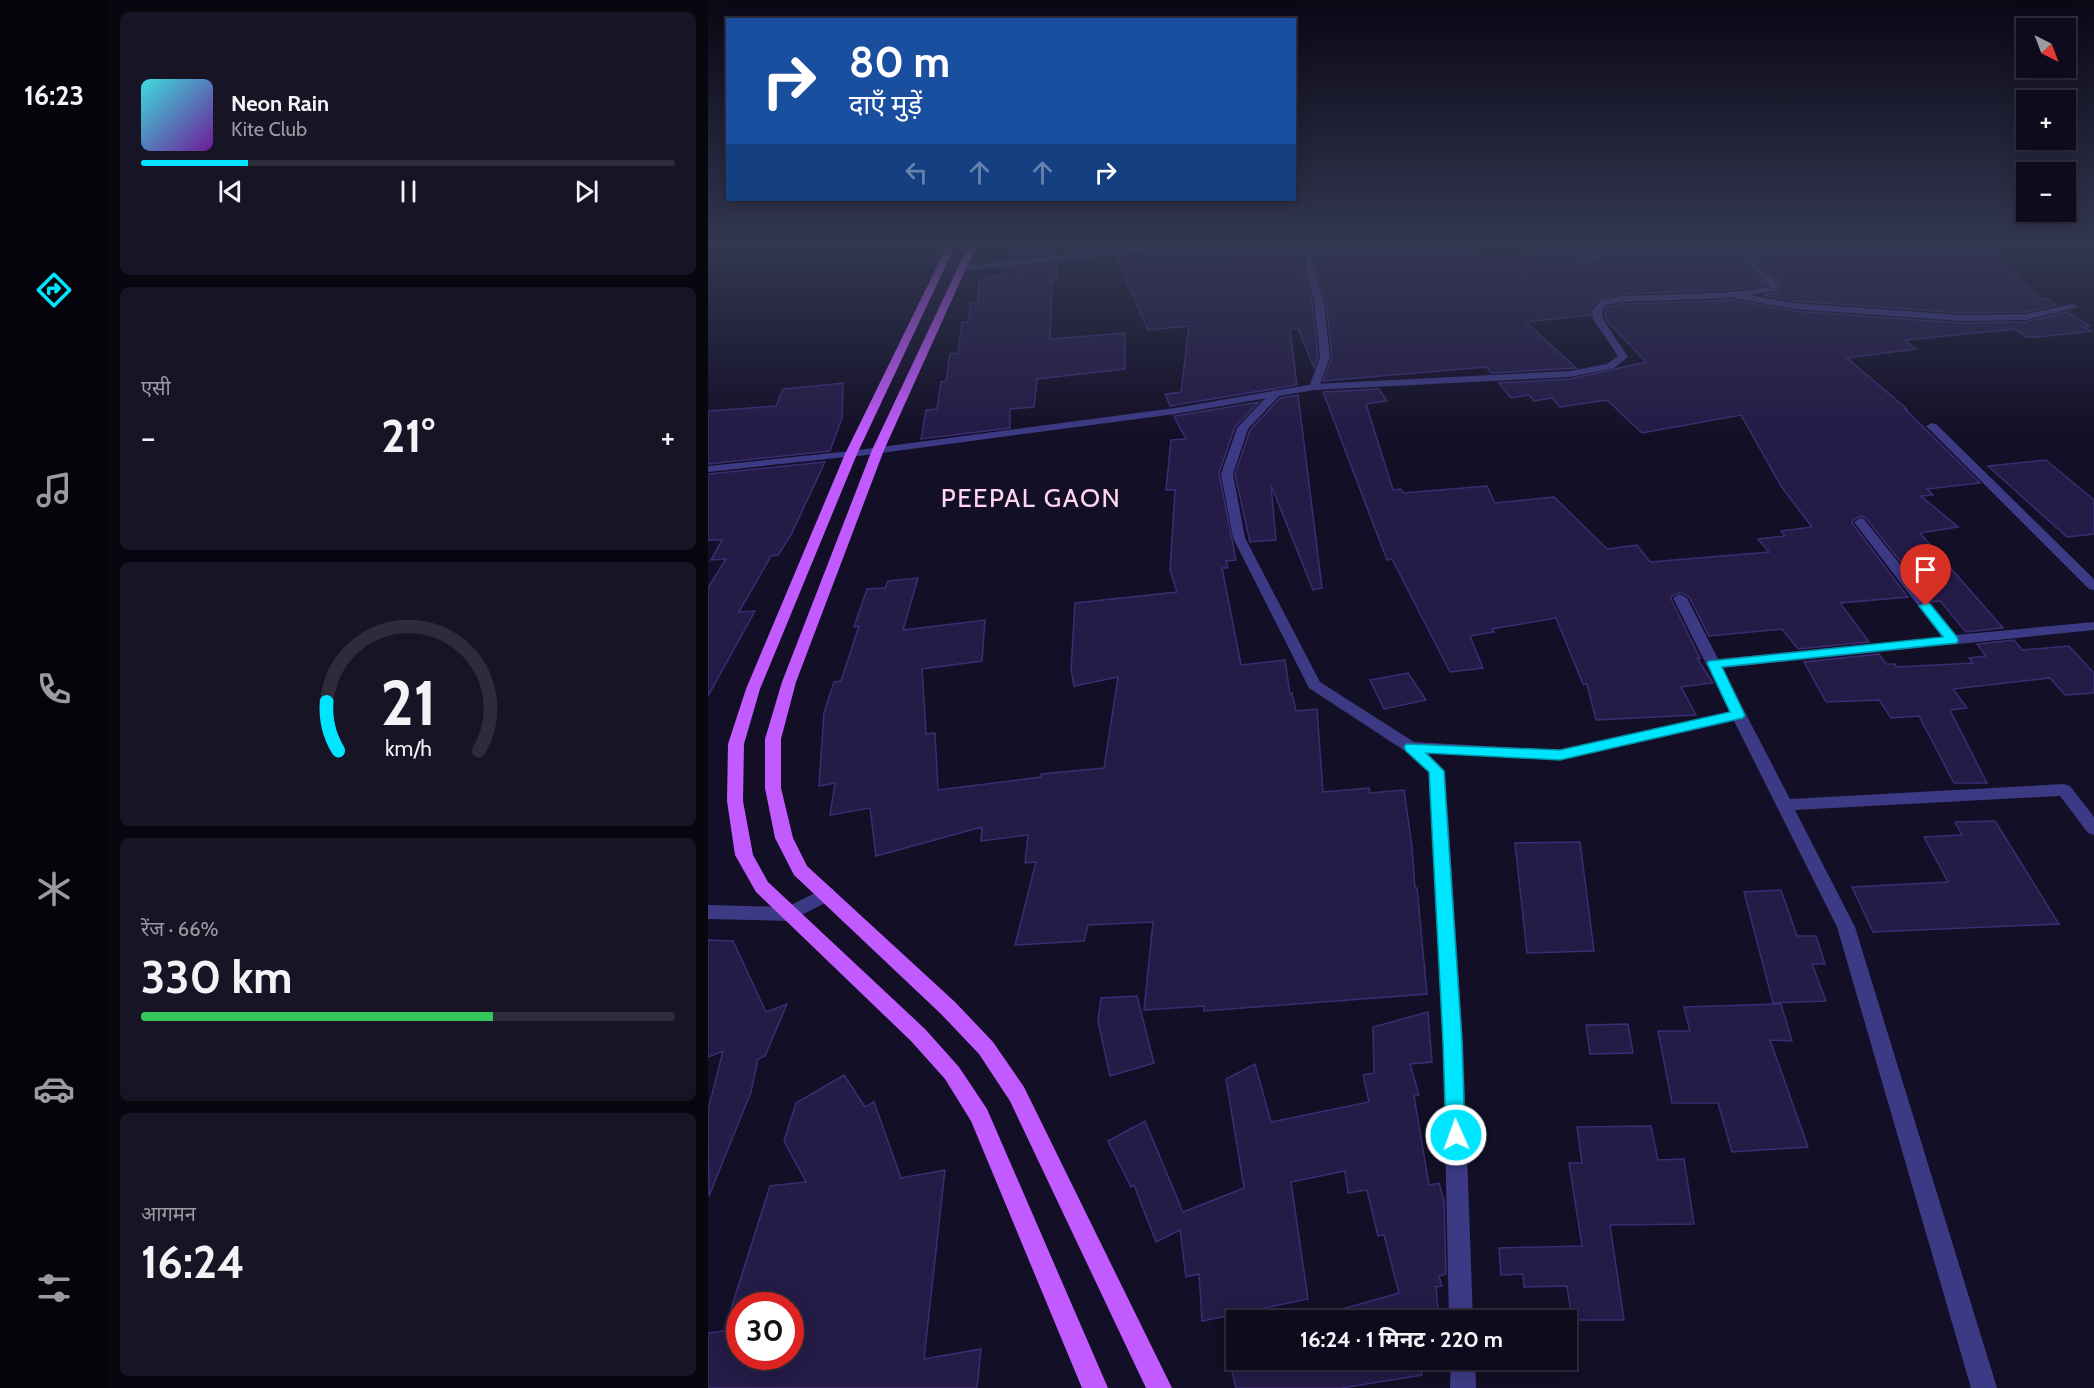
<!DOCTYPE html>
<html lang="hi">
<head>
<meta charset="utf-8">
<style>
  body { margin:0; font-family:Cabin,"Noto Sans Devanagari",sans-serif; background:#171425; color:#f1f3f6; height:100vh; display:flex; flex-direction:column; font-size:22px; white-space:nowrap }
  * { box-sizing:border-box; margin:0 }
  p { font-size:20px; color:#9b9ba3 }
  .icon { flex:none; width:33px; height:33px; fill:none; stroke:currentColor; stroke-width:2; stroke-linecap:round; stroke-linejoin:round }
  .map { position:relative; flex:1; overflow:hidden }
  .side { display:flex; flex-direction:column; gap:12px; padding:12px; background:#08060f; width:600px }
  .side>* { flex:none }
  .hud { position:absolute; left:18px; top:18px; width:570px; height:183px; border-radius:0px; box-shadow:0 3px 15px #0003,0 0 0 2px #2e2b3b; background:#1a4fa0; color:#fff; overflow:hidden }
  .needle { width:39px; rotate:138deg }
  .tools { position:absolute; left:1308px; top:18px; display:grid; gap:12px }
  .tools a { display:grid; place-items:center; width:60px; height:60px; border-radius:0px; background:#0e0b1c; box-shadow:0 3px 15px #0003,0 0 0 2px #2e2b3b; font-size:30px }
  .speed { position:absolute; left:18px; top:1292px; display:flex; gap:12px; font-size:30px; font-weight:700; text-align:center }
  .speed>* { display:grid; place-content:center; width:78px; height:78px; border-radius:50%; background:#0e0b1c; box-shadow:0 3px 15px #0003,0 0 0 2px #2e2b3b; line-height:1 }
  .speed .limit { border:9px solid #d22; background:#fff; color:#111 }
  .pin { position:absolute; display:grid; place-items:center; width:51px; height:51px; color:#fff; margin:-62px -26px; border-radius:50% 50% 50% 0; rotate:-45deg; box-shadow:0 0 6px #0007 }
  .pin .icon { rotate:45deg }
  .me { position:absolute; width:66px; margin:-33px; rotate:358deg; stroke-linejoin:round; filter:drop-shadow(0 0 4px #0008) }
  .turn { display:flex; align-items:center; gap:21px; height:126px; padding:0 24px; font-size:27px }
  .turn .icon { width:78px; height:78px; stroke-width:2.5 }
  .turn b { display:block; font-size:42px; line-height:51px }
  .lanes { display:flex; align-items:center; height:57px; padding:0 24px; background:#0003; justify-content:center; gap:30px; direction:ltr }
  .lanes .off { opacity:.35 }
  .big { font-size:45px; font-weight:700; line-height:1.1 }
  .side .tile { flex:1; display:flex; flex-direction:column; justify-content:center; gap:9px; min-width:0; padding:0 21px; border-radius:9px; background:#171425 }
  .side .dial { align-items:center; gap:0 }
  .dial svg { height:156px; overflow:visible; fill:none; stroke:#2e2b3b; stroke-width:7; stroke-linecap:round; text-anchor:middle }
  .dial text { fill:#f1f3f6; stroke:none }
  .song { display:flex; align-items:center; gap:18px }
  .cover { width:72px; height:72px; border-radius:9px; background:linear-gradient(135deg,hsl(180 70% 55%),hsl(280 70% 35%)) }
  .played { height:6px; border-radius:3px; background:linear-gradient(90deg,#00e5ff 20%,#2e2b3b 20%) }
  .keys { display:flex; justify-content:space-around; direction:ltr }
  .heat { display:flex; justify-content:space-between; align-items:center; font-size:33px; direction:ltr }
  .charge { height:9px; border-radius:4px; background:linear-gradient(90deg,#34c759 66%,#2e2b3b 0) }
  .trip { position:absolute; left:518px; top:1310px; width:351px; height:60px; border-radius:0px; background:#0e0b1c; box-shadow:0 3px 15px #0003,0 0 0 2px #2e2b3b; font-weight:700; line-height:60px; text-align:center }
  main { display:flex; flex:1; min-height:0 }
  .tabs { display:flex; flex-direction:column; width:108px; justify-content:space-around; align-items:center; background:#06040b; color:#9b9ba3 }
  .tabs .icon { width:42px; height:42px }
  .tabs .selected { color:#00e5ff }
  .tabs b { font-size:27px; color:#f1f3f6 }
  .map>svg:first-child { display:block }
  .building { fill:#241b47; stroke:#3b2d73; stroke-width:1.5; fill-rule:evenodd }
  .lines { fill:none; stroke-linecap:round; stroke-linejoin:round }
  .minor { fill:#3d3a85; fill-rule:evenodd }
  .tertiary { fill:#3d3a85; fill-rule:evenodd }
  .primary { fill:#c25bff; fill-rule:evenodd }
  .route { fill:#00e5ff; stroke:#0095a6; stroke-width:1.5 }
  .labels { text-anchor:middle; dominant-baseline:central; stroke-width:6; stroke-linejoin:round; paint-order:stroke }
  .quarter-label { font-size:26px; letter-spacing:1.5px; fill:#ffd6f0; stroke:#130f26 }
</style>
</head>
<body>
<main>
<nav class="tabs">
<b>16:23</b>
<svg class="icon selected" aria-label="directions" viewBox="0 0 24 24"><path d="M12 3l9 9-9 9-9-9zM9 14v-3h6M13 9l2 2-2 2"/></svg>
<svg class="icon" aria-label="music" viewBox="0 0 24 24"><path d="M9 18V5l10-2v13"/><circle cx="6" cy="18" r="3"/><circle cx="16" cy="16" r="3"/></svg>
<svg class="icon" aria-label="phone" viewBox="0 0 24 24"><path d="M5 4h4l2 5-3 2q2 4 5 5l2-3 5 2v4C11 20 4 13 5 4z"/></svg>
<svg class="icon" aria-label="climate" viewBox="0 0 24 24"><path d="M12 3v18M4 7l16 10M4 17L20 7"/></svg>
<svg class="icon" aria-label="car" viewBox="0 0 24 24"><path d="M5 17H2v-5l4-1 3-4h7l3 4 3 1v5h-3M9 17h6M6 11h13"/><circle cx="7" cy="17" r="2"/><circle cx="17" cy="17" r="2"/></svg>
<svg class="icon" aria-label="filters" viewBox="0 0 24 24"><path d="M4 7h16M4 17h16"/><circle cx="9" cy="7" r="2"/><circle cx="15" cy="17" r="2"/></svg>
</nav>
<section class="side">
<div class="tile">
<div class="song"><i class="cover"></i><div><b>Neon Rain</b><p>Kite Club</p></div></div>
<div class="played"></div>
<div class="keys"><svg class="icon" aria-label="previous" viewBox="0 0 24 24"><path d="M18 5L8 12l10 7zM5 5v14"/></svg><svg class="icon" aria-label="pause" viewBox="0 0 24 24"><path d="M8 5v14M16 5v14"/></svg><svg class="icon" aria-label="next" viewBox="0 0 24 24"><path d="M6 5l10 7-10 7zM19 5v14"/></svg></div>
</div>
<div class="tile"><p>एसी</p>
<div class="heat"><a>−</a><b class="big">21°</b><a>+</a></div>
</div>
<div class="tile dial"><svg viewBox="0 0 100 80">
<path d="M14 69A42 42 0 1 1 86 69"/>
<path d="M14 69A42 42 0 0 1 8 44" stroke="#00e5ff"/>
<text x="50" y="56" font-size="32" font-weight="700">21</text>
<text x="50" y="72" font-size="11">km/h</text>
</svg></div>
<div class="tile"><p>रेंज · 66%</p><b class="big">330 km</b><div class="charge"></div></div>
<div class="tile"><p>आगमन</p><b class="big">16:24</b></div>
</section>
<div class="map">
<svg width="1386" height="1388" viewBox="0 0 1386 1388">
  <rect width="100%" height="100%" fill="#130f26"/>
  <!-- building -->
  <path class="building" d="M304,242H346L348,253L301,258Z
    M530,242H595V244L539,248L533,253L539,258L595,253L596,272L604,302L610,357L606,368L590,328L582,330L589,385L462,406L457,394L473,392L481,326L440,330L409,259L465,254L464,251L471,247Z
    M607,242H684L686,250L748,246L753,255L763,252L777,259L896,247L871,259V266H879L906,255L909,246L1022,242L1037,264L1057,285L1024,290L912,294L890,300L882,309V315L818,322L868,368L783,373L779,367L615,381L624,357L618,302L608,271Z
    M1034,242H1239L1240,245H1279L1332,299L1337,298L1348,305L1318,312L1254,313L1086,301L1055,295L1068,293L1073,285Z
    M349,263L350,275L348,280L344,281L342,339L417,333V369L329,379L326,407L302,409V428L213,439L218,410L229,409L233,382L238,381L242,354L250,353L254,322H261L262,303H270L271,281H277V277L293,276L298,268Z
    M1025,300L1086,311L1254,323L1318,322L1359,312L1382,326L1376,327L1383,331L1331,337H1318L1307,329L1197,340L1208,349L1139,358L1199,409H1197L1272,483L1219,489L1225,495L1213,496L1250,527L1212,533L1295,628L1258,632L1232,601L1224,602L1158,518L1153,516L1145,520L1144,523L1200,597L1132,603L1161,642L1090,649L1074,629L1001,636L981,597L973,592L964,596L963,599L992,658H989L1005,683L973,687L988,715L888,720L879,684H875L848,618L784,629L786,632L762,636L775,668L742,672L684,559L679,560L615,392L671,389L679,401L658,404L685,490L693,489L695,493L779,486L787,503L846,497L899,549L929,545L942,562L1061,552L1050,539L1077,536L1073,531L1104,527L1073,486L1033,415L934,433L899,400L852,407L844,398L826,401L821,395L803,398L791,383L862,379L938,362L899,321L896,311L899,307L913,304Z
    M135,383L134,418L122,451L0,464V411L68,406L75,389Z
    M590,395L614,588L605,590L563,485L568,540L542,542L527,474L542,430L572,398Z
    M551,402L527,427L511,473L528,560L518,561L520,568H514L533,665L577,660L582,694L584,693L588,711L609,709L615,792L661,788L662,793L696,790L704,847L707,888H709L719,994L496,1011V1006L436,1010L445,922L380,925L376,941L307,945L328,862L317,863L320,835L273,841L274,827L168,856L162,808L122,815L127,783L111,786L116,713L126,682L133,681L151,626L146,627L159,589L177,588L180,581L210,578L195,630L277,620L274,661L214,669L218,734L227,733L230,790L333,777V774L396,768L410,677L366,686L363,670L367,603L469,592L462,570L467,490H458L463,440L478,439L466,416Z
    M1338,460L1386,500V534L1359,537L1280,466Z
    M117,462L83,535L70,555L63,556L31,612L47,611L0,696V588L18,559L3,560L14,540H0V474Z
    M1306,640L1314,650L1361,646L1386,673V693L1357,695L1342,678L1245,689L1259,708L1242,710L1279,783H1246L1211,716L1183,718L1171,700L1118,702L1096,662L1171,654L1178,664H1187L1188,667L1265,663L1261,658L1278,656L1269,644Z
    M700,673L718,700L676,709L662,680Z
    M1287,821L1351,924L1165,932L1144,887L1240,882L1216,837L1254,835L1247,822Z
    M872,842L886,951L819,953L807,843Z
    M1073,890L1089,936H1108L1117,964H1104L1118,1001L1065,1003L1036,892Z
    M0,940L25,941L58,1012L79,1004L57,1056L50,1059L43,1092L1,1196L0,1110L15,1051L0,1057Z
    M429,996L446,1063L402,1076L390,1021L393,998Z
    M1073,1004L1084,1041L1062,1040L1100,1147L1024,1152L1010,1103H964L950,1031H982L976,1007Z
    M720,1012L724,1062L702,1064L711,1095L706,1096L721,1185L731,1183L736,1200L738,1274L731,1276L734,1286L728,1287L731,1320H628L627,1311L691,1293L676,1235L670,1236L659,1190L640,1193L637,1171L583,1182L600,1299L494,1321L491,1274L478,1277L472,1230L448,1242L426,1185L423,1187L400,1141L437,1121L475,1212L536,1188L518,1079L547,1064L563,1122L661,1102L655,1075L666,1073L665,1027Z
    M920,1024L925,1053L882,1054L878,1025Z
    M136,1075L157,1107L166,1102L193,1178L237,1170L216,1359L273,1349L269,1388H0V1333L16,1331L62,1186L98,1182L76,1141L88,1103ZM32,1305H82V1356H32Z
    M943,1126L950,1160L976,1159L986,1224L902,1225L916,1320H864L859,1286L816,1287L815,1274L793,1275L791,1248L874,1246L861,1163H874L869,1127Z
    M521,1359H713L714,1375L634,1388H528Z"/>
  <g class="lines">
    <!-- minor -->
    <path class="minor" d="M597,242H605L606,271L616,302L622,357L611,387L606,390L601,387L612,357L606,302L598,271L597,251L539,256L535,253L539,250L597,246Z
      M900,242H908L905,253L879,264H873V260L898,250Z
      M466,244H469V248L253,271L249,268L253,265Z
      M1024,292L1086,303L1254,315L1318,314L1365,304L1370,307L1318,320L1254,321L1086,309L1021,297L1019,295Z
      M568,390L573,393L572,395L540,429L525,474L537,538L612,682L706,742L852,750L1022,712L965,598L972,594L979,598L1010,659L1234,637L1146,522L1152,518L1156,519L1248,635L1386,622V630L1014,668L1082,799L1356,784L1362,786L1386,817V835L1380,833L1352,796L1087,810L1147,927L1289,1388H1263L1129,927L1026,721L852,760L719,753L737,771L755,1042L765,1320H741L735,1042L721,773L697,751L601,688L525,538L513,474L529,428L564,391Z
      M1224,423L1228,424L1386,579V590L1381,589L1218,426Z
      M143,451L149,454L147,456L0,472V466Z
      M119,887L125,889L128,894L125,899L82,921L0,919V905L79,907Z
      M743,1359H767L768,1388H742Z"/>
    <!-- tertiary -->
    <path class="tertiary" d="M1024,242H1032L1048,262L1071,285L1068,291L1024,298L913,302L898,305L894,310L895,319L920,357L906,368L862,377L606,390L467,414L143,457L137,454L143,451L467,408L606,384L862,371L899,364L910,356L885,319L884,310L892,301L913,296L1024,292L1062,287L1039,263Z"/>
    <!-- primary -->
    <path class="primary" d="M241,242H249L149,454L52,689L36,744L35,801L45,855L60,882L217,1029L251,1067L279,1109L400,1388H374L263,1121L237,1079L203,1041L48,892L27,855L19,801L20,744L38,689L137,454Z
      M262,242H270L176,450L88,682L73,739V788L85,838L99,866L247,1002L285,1042L316,1087L464,1388H438L302,1101L271,1054L233,1014L86,875L67,838L57,788V739L74,682L164,450Z"/>
  </g>
  <!-- sky -->
  <linearGradient id="sky" x2="0" y2="1"><stop stop-color="#0a0815"/><stop offset="0.56" stop-color="#333752"/><stop offset="1" stop-color="#333752" stop-opacity="0"/></linearGradient>
  <rect width="1386" height="436" fill="url(#sky)"/>
  <!-- route -->
  <path class="route" d="M1218,603L1222,604L1249,637L1250,640L1249,643L1014,667L1037,715L1035,718L852,760L718,753L736,771L754,1042L757,1135L755,1141L748,1144L741,1141L738,1135L735,1042L721,772L698,751L696,747L698,744L852,750L1022,712L999,663L1001,661L1235,637L1211,606Z"/>
  <g class="labels">
    <!-- quarter labels -->
    <g class="quarter-label">
      <text x="323" y="498">PEEPAL GAON</text>
    </g>
  </g>
</svg>
<div class="tools">
<a><svg class="needle" viewBox="-14 -14 28 28"><path d="M0-13l5 13h-10z" fill="#e53935"/><path d="M0 13l5-13h-10z" fill="#9b9ba3"/></svg></a>
<a>+</a>
<a>−</a>
</div>
<div class="speed"><div class="limit">30</div></div>
<div class="pin" style="left:1218px;top:606px;background:#d93025"><svg class="icon" aria-label="arrive" viewBox="0 0 24 24"><path d="M6 21V4h12l-3 4 3 4H6"/></svg></div>
<svg class="me" style="left:748px;top:1135px" viewBox="-20 -20 40 40"><circle r="17" fill="#00e5ff" stroke="#fff" stroke-width="3"/><path d="M0-11L8 9 0 5-8 9z" fill="#fff"/></svg>
<div class="trip">16:24 · 1 मिनट · 220 m</div>
<div class="hud">
<div class="turn"><svg class="icon" aria-label="right" viewBox="0 0 24 24"><path d="M7 20v-9h11M14 6l5 5-5 5"/></svg><div><b>80 m</b>दाएँ मुड़ें</div></div>
<div class="lanes"><svg class="icon off" aria-label="left" viewBox="0 0 24 24"><path d="M17 20v-9H6M10 6l-5 5 5 5"/></svg><svg class="icon off" aria-label="ahead" viewBox="0 0 24 24"><path d="M12 20V5M6 11l6-6 6 6"/></svg><svg class="icon off" aria-label="ahead" viewBox="0 0 24 24"><path d="M12 20V5M6 11l6-6 6 6"/></svg><svg class="icon" aria-label="right" viewBox="0 0 24 24"><path d="M7 20v-9h11M14 6l5 5-5 5"/></svg></div>
</div>
</div>
</main>
</body>
</html>
